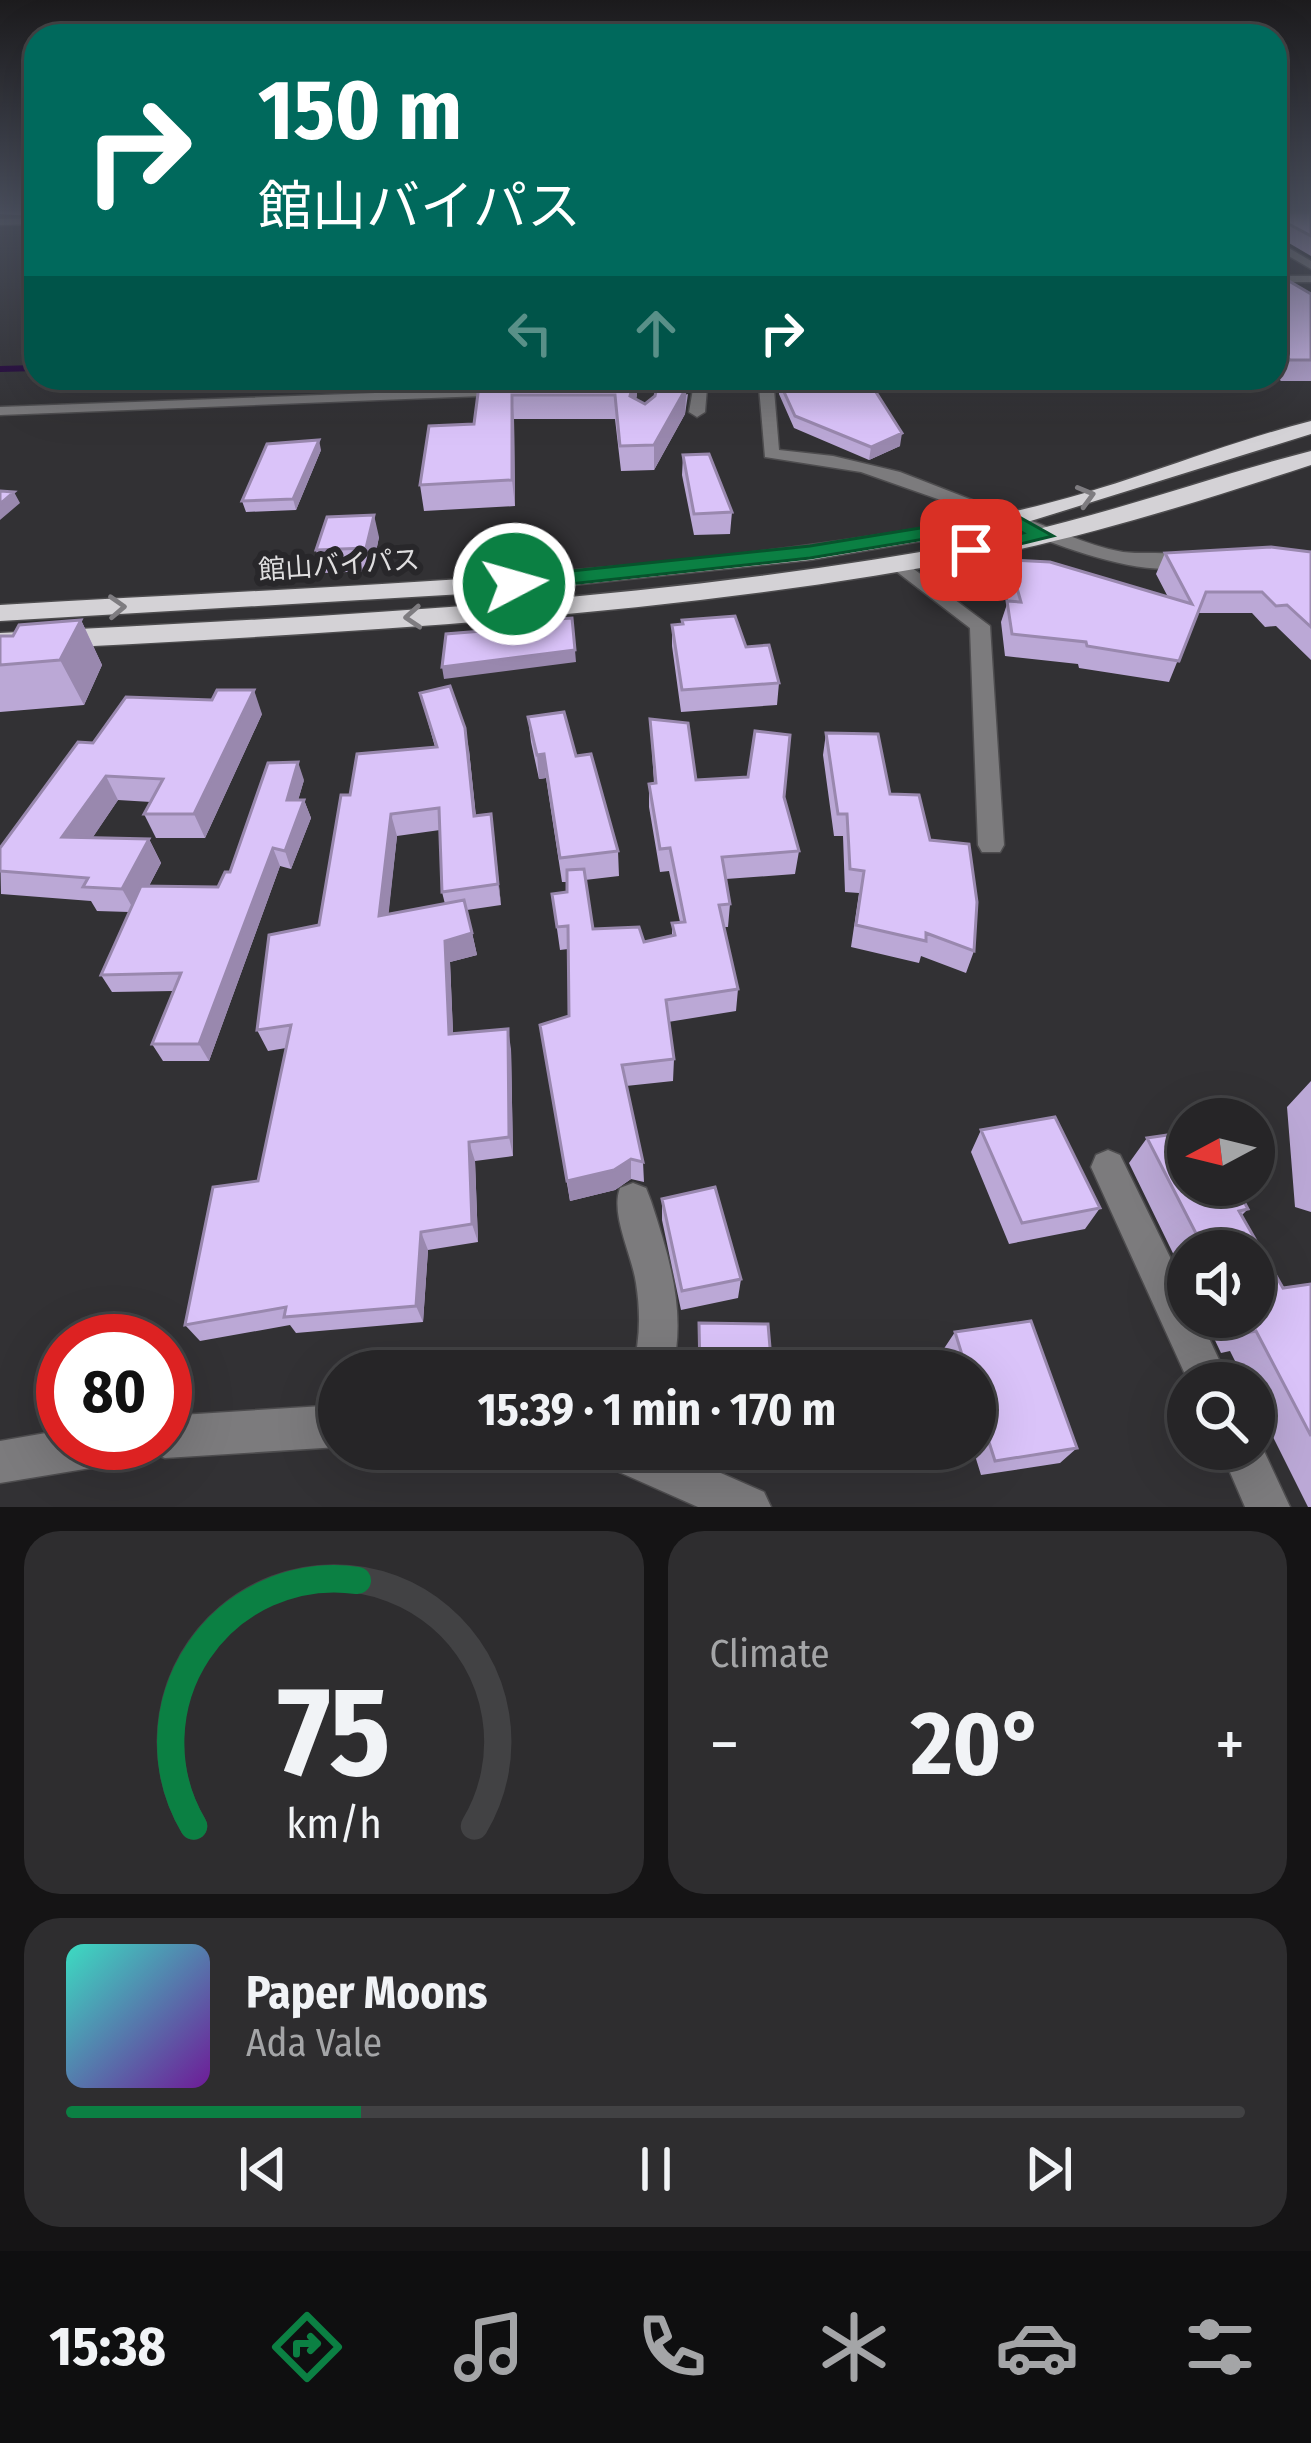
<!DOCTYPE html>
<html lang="en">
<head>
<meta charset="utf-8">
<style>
  body { margin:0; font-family:"Fira Sans Condensed","Noto Sans JP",sans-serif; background:#2e2d2f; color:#f1f3f6; height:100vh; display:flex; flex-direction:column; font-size:45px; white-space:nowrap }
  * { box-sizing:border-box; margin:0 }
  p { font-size:39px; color:#a4a5a7 }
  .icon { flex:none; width:66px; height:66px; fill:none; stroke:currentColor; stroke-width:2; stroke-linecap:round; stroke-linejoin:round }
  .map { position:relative; height:1507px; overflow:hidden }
  .panel { display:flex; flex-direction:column; gap:24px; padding:24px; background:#151415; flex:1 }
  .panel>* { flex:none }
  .hud { position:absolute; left:24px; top:24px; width:1263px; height:366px; border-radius:36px; box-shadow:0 12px 48px #0002,0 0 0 3px #424244; background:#00695c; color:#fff; overflow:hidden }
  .needle { width:78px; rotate:263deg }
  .tools { position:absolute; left:1167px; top:1098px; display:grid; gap:24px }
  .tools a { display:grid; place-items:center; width:108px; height:108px; border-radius:50%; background:#262527; box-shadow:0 12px 48px #0002,0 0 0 3px #424244; font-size:60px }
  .speed { position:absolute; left:36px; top:1314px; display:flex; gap:24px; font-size:60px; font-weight:700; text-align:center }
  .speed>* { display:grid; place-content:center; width:156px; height:156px; border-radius:50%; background:#262527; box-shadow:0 12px 48px #0002,0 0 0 3px #424244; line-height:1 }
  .speed .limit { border:18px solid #d22; background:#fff; color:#111 }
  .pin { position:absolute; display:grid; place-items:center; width:102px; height:102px; color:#fff; margin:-51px; border-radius:24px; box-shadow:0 6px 18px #0006 }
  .me { position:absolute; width:132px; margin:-66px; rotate:84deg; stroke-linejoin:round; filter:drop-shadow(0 0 9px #0008) }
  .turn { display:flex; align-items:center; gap:42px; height:252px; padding:0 36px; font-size:54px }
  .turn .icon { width:156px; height:156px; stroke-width:2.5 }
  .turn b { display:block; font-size:84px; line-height:102px }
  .lanes { display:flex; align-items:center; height:114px; padding:0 36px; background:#0003; justify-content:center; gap:60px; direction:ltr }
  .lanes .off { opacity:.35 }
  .big { font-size:90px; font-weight:700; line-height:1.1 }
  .panel .tile { flex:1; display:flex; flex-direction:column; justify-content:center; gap:18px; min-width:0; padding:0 42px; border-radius:36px; background:#2e2d2f }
  .panel .dial { align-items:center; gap:0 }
  .dial svg { height:312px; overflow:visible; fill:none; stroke:#424244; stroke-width:7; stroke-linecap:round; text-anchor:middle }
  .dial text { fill:#f1f3f6; stroke:none }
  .song { display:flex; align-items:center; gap:36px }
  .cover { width:144px; height:144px; border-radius:18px; background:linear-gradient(135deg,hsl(170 70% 55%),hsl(280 70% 35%)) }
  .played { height:12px; border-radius:6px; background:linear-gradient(90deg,#0b8043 25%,#424244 25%) }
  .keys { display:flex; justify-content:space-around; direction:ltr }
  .heat { display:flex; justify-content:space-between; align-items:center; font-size:66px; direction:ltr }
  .panel .tiles { flex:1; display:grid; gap:24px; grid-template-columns:1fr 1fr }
  .tile:last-child { grid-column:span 2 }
  .trip { position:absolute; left:318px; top:1350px; width:678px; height:120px; border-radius:60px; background:#262527; box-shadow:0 12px 48px #0002,0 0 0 3px #424244; font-weight:700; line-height:120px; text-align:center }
  .tab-bar { display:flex; height:192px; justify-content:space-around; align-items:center; background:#0f0f10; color:#a4a5a7 }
  .tab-bar .icon { width:84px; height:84px }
  .tab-bar .current { color:#0b8043 }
  .tab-bar b { font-size:54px; color:#f1f3f6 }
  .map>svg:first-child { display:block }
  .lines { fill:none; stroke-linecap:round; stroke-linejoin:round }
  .stream { stroke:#22013b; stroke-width:6 }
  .minor-casing { stroke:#4e4d4f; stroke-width:3 }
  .tertiary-casing { stroke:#4e4d4f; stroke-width:3 }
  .trunk-casing { stroke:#4e4d4f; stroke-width:3 }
  .minor { fill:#7c7b7d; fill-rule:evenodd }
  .tertiary { fill:#7c7b7d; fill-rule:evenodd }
  .trunk { fill:#d4d2d6; fill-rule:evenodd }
  .wall { fill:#bba8d6; fill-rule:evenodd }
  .shaded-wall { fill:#9988ae }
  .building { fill:#dac3f9; stroke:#9988ae; stroke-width:3 }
  .oneway { stroke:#7e7c80 }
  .route { fill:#0b8043; stroke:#07532c; stroke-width:3 }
  .labels { text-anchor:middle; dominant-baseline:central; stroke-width:12; stroke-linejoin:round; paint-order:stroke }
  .far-street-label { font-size:27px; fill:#dfdedf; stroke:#28272a }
</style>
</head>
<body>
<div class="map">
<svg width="1311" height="1507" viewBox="0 0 1311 1507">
  <rect width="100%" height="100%" fill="#323134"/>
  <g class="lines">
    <!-- stream -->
    <path class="stream" d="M0,369L36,368"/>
    <defs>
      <path id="minor" d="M36,218V224L0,225V219Z
        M1275,240L1311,261V269L1275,248Z
        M1275,276H1311V282H1275Z
        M773,378L779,450L833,456L900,472L1021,519L1018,523H1006L861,472L765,457L759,387L707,388L705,412L697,417L689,412L693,389L607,391L600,387L607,383Z
        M512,388L514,391L507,395L0,415V407Z
        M899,558L990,626L1004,845L1000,852H982L978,845L970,628L892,568L889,564Z
        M1108,1150L1120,1155L1188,1294V1317H1199L1230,1383H1189L1091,1167L1096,1155Z
        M633,1183L646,1188L651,1201C669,1256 687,1313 672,1371H632C640,1342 641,1314 636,1283C632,1255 610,1214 620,1188Z
        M339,1405V1447L165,1458L150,1452L146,1443H165V1416Z
        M63,1430V1443H136L130,1458L115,1464L0,1483V1441Z
        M1254,1433L1256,1434L1290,1507H1245L1220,1449H1254Z
        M595,1449H666L764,1492L771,1507H698L601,1464Z"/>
      <path id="tertiary" d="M1012,514C1050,526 1083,545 1123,552C1145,555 1181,549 1198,561C1161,587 1044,542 1006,523L1003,519Z"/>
      <path id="trunk" d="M1311,421V434L1021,524L810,560L515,591L0,621V605C335,585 676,578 1006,513C1110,492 1209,447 1311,421Z
        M1311,451V465C1204,500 1097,534 987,556C661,619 330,633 0,651V633C330,616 661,602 987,540C1097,519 1202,479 1311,451Z"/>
    </defs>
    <!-- minor casing -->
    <use href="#minor" class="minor-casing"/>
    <!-- tertiary casing -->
    <use href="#tertiary" class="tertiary-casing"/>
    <!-- trunk casing -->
    <use href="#trunk" class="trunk-casing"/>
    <!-- minor -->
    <use href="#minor" class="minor"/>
    <!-- tertiary -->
    <use href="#tertiary" class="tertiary"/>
    <!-- trunk -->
    <use href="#trunk" class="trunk"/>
  </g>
  <!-- wall -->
  <path class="wall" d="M0,212H36V216L0,214Z
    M1275,212H1311V256L1277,236L1275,237Z
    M1275,278L1311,294V381H1281L1275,375Z
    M292,378H363L361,389L296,391Z
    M378,378H653L637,379L636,399L645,404L688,394L685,414L654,470L621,471L615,419H514L515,506L424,511L420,485L474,424L479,385L381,388Z
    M794,378H867L900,446L869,460L794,428L779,394L780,383H797Z
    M321,450L296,510L246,512L242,501Z
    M683,455L732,512L730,534L694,535L682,475Z
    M379,537L372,571L322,573L316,550Z
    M1311,552V660L1276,626L1265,627L1252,613H1197L1169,682L1079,668L1078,664L1005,656L1001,622L1008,601L1003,581L1009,560L1168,597L1156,574L1165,553Z
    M81,620L102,665L84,705L0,712V636H13Z
    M682,620L746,647L779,683L777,705L681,712L672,646V625L682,624Z
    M420,693L469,750L476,816L491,814L501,905L467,910L477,955L450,962L453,1034L511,1049L513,1156L475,1161L478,1242L428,1250L423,1322L296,1333L290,1325L200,1341L185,1325L258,1181L286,1048L268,1051L257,1030L319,925L350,795L435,747ZM440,830L442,892L445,904L388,915L397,836Z
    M262,714L205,838H156L144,814L151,802L118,800L92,838L149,839L161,863L149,886L218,887L304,780L298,800H304L311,818L291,869L280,866L209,1061H163L152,1044L173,991L112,992L101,975L129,912L97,911L91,901L1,894L0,848L93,743Z
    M528,717L576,756L618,851L619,876L585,880L593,929L644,942L672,936V923L680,922L669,871L660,872L649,807V784L654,783L650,719L696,780L784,797L799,851L795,874L726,879L730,904L728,927H724L738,989L736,1011L668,1022L674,1059L673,1081L626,1086L643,1162L644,1182L631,1179L615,1190L570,1201L540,1025L569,1016L568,949L560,950L552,894L567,892V882H562L546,778L539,779L531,742Z
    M826,733L890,794L930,840L974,951L966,973L921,956L919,963L851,947L859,893L845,892L843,836H834L823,755Z
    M1311,1081V1212L1295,1207L1287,1107Z
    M981,1130L1100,1208L1085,1229L1009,1244L971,1152Z
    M1147,1138L1248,1209L1241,1216L1283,1288L1311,1284V1507H1308L1254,1399V1383H1246L1230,1351L1221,1353L1204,1317H1254V1251H1188V1284L1129,1163Z
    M662,1199L741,1279L738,1298L681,1310L662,1220Z
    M955,1332L1077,1448L1060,1463L981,1475L973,1449H975V1371H950L943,1350Z"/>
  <!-- shaded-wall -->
  <path class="shaded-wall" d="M1283,221L1277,236L1275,237L1277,223Z
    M635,378H637V396L631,421L630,396Z
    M687,378L685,414L654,470V445Z
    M512,395L514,419L515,506L512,480Z
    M902,433L900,446L869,460L871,447Z
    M319,440L321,450L296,510L293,499Z
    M14,492L20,503L0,520V504Z
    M374,515L379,537L372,571L366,548Z
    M81,620L102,665L84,705L60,660Z
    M575,650L576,662L444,679L442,667Z
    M254,690L262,714L205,838L194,814Z
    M465,728L469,750L478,838L474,816Z
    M544,754L546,778L539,779L537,755Z
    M298,762L304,780L293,818L287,800Z
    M106,776L118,800L77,861L62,837Z
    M304,800L311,818L291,869L285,851Z
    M391,814L397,836L386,938L379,916Z
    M491,814L494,835L501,905L498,884Z
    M149,839L161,863L135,912L122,889Z
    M273,848L280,866L209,1061L199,1044Z
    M472,933L477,955L450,962L454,1055L449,1034L445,941Z
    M508,1029L511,1049L513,1156L509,1137Z
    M469,1142L475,1161L478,1242L472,1224Z
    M631,1159V1179L615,1190L570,1201L567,1181Z
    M421,1232L428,1250L423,1322L416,1306Z"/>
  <!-- building -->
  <path class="building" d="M1275,212H1311V236L1283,221L1275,222Z
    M1282,277L1311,294V360H1290L1275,345V278Z
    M480,378H635L630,396L645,404L655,396L659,378H687L685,390L654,445L620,446L615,395H512V480L420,485L429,426L474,424Z
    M801,378H867L902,433L871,447L795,416L780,383H803Z
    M319,440L293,499L242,501L267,444Z
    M709,454L732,512L694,514L683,455Z
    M0,491L14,492L0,504Z
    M374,515L366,548L316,550L327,517Z
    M1271,547L1311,552V627L1287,605L1276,606L1262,592H1206L1179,661L1087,646L1086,642L1012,634L1007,601L1021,602L1009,560L1050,562L1192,604L1165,553Z
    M735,616L746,647L769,645L779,683L682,690L672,625L683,624L682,620Z
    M572,618L575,650L442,667L446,634L543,626V620Z
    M81,620L60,660L0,665V636H13L19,625Z
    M450,686L465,728L474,816L491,814L498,884L442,892L439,808L391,814L379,916L464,900L472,933L445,941L449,1034L508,1029L509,1137L469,1142L472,1224L421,1232L416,1306L284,1317L286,1307L185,1325L213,1187L258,1181L291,1025L257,1030L269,935L319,925L341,795H350L357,754L437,747L420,693Z
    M217,690H254L194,814H144L163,779L106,776L62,837L149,839L122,889L83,887L88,878L0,871V848L78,742L93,743L126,697L212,700Z
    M564,712L576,756L591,754L618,851L560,858L544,754L537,755L528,717Z
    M650,719L688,723L696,780L748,777L755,731L790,735L784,797L799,851L722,857L730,904L719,905L738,989L666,1000L674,1059L622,1065L643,1162L631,1159L614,1170L567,1181L540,1025L569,1016L568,926L557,927L552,894L567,892V870L584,869L593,929L639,927L644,942L675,935L672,923L685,922L670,848L660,849L649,784L656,783Z
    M826,733L878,734L890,794L919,795L930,840L969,844L977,902L974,951L926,933V941L856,925L864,871L850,869L847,814H838Z
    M298,762L287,800H304L285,851L273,848L199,1044H152L181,973L101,975L141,886L218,887L225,872H230L268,763Z
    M1055,1117L1100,1208L1022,1223L981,1130Z
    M1188,1132V1185H1235L1248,1209L1239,1211L1283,1288L1311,1284V1436L1256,1331L1246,1333L1238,1317H1254V1251H1205L1147,1138Z
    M715,1187L741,1279L682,1291L662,1199Z
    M1031,1321L1077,1448L995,1461L975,1398V1371H967L955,1332Z
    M699,1323L768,1324L772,1371H700Z"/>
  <!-- one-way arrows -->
  <defs><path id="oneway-chevron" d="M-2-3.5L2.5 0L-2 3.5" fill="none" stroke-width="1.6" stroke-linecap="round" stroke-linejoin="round" transform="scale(3)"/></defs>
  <g class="oneway">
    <use href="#oneway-chevron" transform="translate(1086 496) rotate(-16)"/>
    <use href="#oneway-chevron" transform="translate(117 607) rotate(-3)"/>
    <use href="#oneway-chevron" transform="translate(413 617) rotate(176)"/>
  </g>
  <!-- sky -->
  <linearGradient id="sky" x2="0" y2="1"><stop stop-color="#1c1b1d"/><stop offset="0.5" stop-color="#494e5c"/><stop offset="1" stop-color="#494e5c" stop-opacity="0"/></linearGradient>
  <rect width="1311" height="423" fill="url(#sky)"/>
  <!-- route -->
  <path class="route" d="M1012,513L1053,536L971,556L961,550L1023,533L1009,525L810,558L514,590L503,584L514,577L810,546Z"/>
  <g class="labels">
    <!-- far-street labels -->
    <g class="far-street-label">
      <text transform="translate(339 565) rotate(-4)">館山バイパス</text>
    </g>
  </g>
</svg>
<div class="tools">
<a><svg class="needle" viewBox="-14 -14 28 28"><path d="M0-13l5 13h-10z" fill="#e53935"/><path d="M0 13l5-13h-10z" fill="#a4a5a7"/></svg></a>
<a><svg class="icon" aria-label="sound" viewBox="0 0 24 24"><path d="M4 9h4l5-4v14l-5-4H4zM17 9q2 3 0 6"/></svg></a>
<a><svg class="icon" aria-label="search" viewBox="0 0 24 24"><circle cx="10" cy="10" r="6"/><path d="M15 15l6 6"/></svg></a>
</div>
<div class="speed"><div class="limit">80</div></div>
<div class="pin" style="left:971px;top:550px;background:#d93025"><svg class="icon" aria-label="arrive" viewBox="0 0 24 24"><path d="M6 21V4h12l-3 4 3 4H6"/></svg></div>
<svg class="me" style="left:514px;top:584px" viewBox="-20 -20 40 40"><circle r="17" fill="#0b8043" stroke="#fff" stroke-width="3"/><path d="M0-11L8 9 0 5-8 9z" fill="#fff"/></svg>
<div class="trip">15:39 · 1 min · 170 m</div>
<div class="hud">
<div class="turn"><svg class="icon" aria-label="right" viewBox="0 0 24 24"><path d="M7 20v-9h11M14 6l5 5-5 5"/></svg><div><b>150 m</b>館山バイパス</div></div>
<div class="lanes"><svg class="icon off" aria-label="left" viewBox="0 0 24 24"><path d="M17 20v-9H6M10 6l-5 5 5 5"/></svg><svg class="icon off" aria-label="ahead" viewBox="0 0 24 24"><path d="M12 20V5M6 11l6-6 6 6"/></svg><svg class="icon" aria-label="right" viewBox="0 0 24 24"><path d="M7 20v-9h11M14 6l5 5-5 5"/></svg></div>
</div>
</div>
<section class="panel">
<div class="tiles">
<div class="tile dial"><svg viewBox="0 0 100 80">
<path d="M14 69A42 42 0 1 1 86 69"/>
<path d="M14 69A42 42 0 0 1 56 6" stroke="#0b8043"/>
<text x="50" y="56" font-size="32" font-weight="700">75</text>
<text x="50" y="72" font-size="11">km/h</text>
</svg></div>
<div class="tile"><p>Climate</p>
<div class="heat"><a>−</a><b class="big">20°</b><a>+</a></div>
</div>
<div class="tile">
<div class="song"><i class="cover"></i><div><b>Paper Moons</b><p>Ada Vale</p></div></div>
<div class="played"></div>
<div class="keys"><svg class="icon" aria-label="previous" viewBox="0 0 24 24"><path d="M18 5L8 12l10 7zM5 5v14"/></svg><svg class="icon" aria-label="pause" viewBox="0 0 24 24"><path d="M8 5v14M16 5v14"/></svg><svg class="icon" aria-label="next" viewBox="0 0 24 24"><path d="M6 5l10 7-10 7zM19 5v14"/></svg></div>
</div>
</div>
</section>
<nav class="tab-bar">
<b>15:38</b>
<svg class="icon current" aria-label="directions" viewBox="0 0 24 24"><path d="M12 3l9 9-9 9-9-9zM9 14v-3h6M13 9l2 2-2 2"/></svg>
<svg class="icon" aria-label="music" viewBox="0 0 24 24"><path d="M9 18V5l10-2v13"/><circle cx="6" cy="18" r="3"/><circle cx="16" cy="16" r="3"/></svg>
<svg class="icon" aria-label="phone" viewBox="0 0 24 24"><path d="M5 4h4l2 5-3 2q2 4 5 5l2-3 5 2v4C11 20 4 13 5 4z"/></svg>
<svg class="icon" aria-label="climate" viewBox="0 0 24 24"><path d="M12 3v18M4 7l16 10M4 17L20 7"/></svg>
<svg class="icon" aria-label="car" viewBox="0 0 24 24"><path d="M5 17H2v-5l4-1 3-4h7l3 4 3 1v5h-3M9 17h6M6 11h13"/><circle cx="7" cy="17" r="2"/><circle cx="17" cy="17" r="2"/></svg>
<svg class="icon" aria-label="filters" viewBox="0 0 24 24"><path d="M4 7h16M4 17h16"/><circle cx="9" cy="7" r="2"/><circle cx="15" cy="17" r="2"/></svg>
</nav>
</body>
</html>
